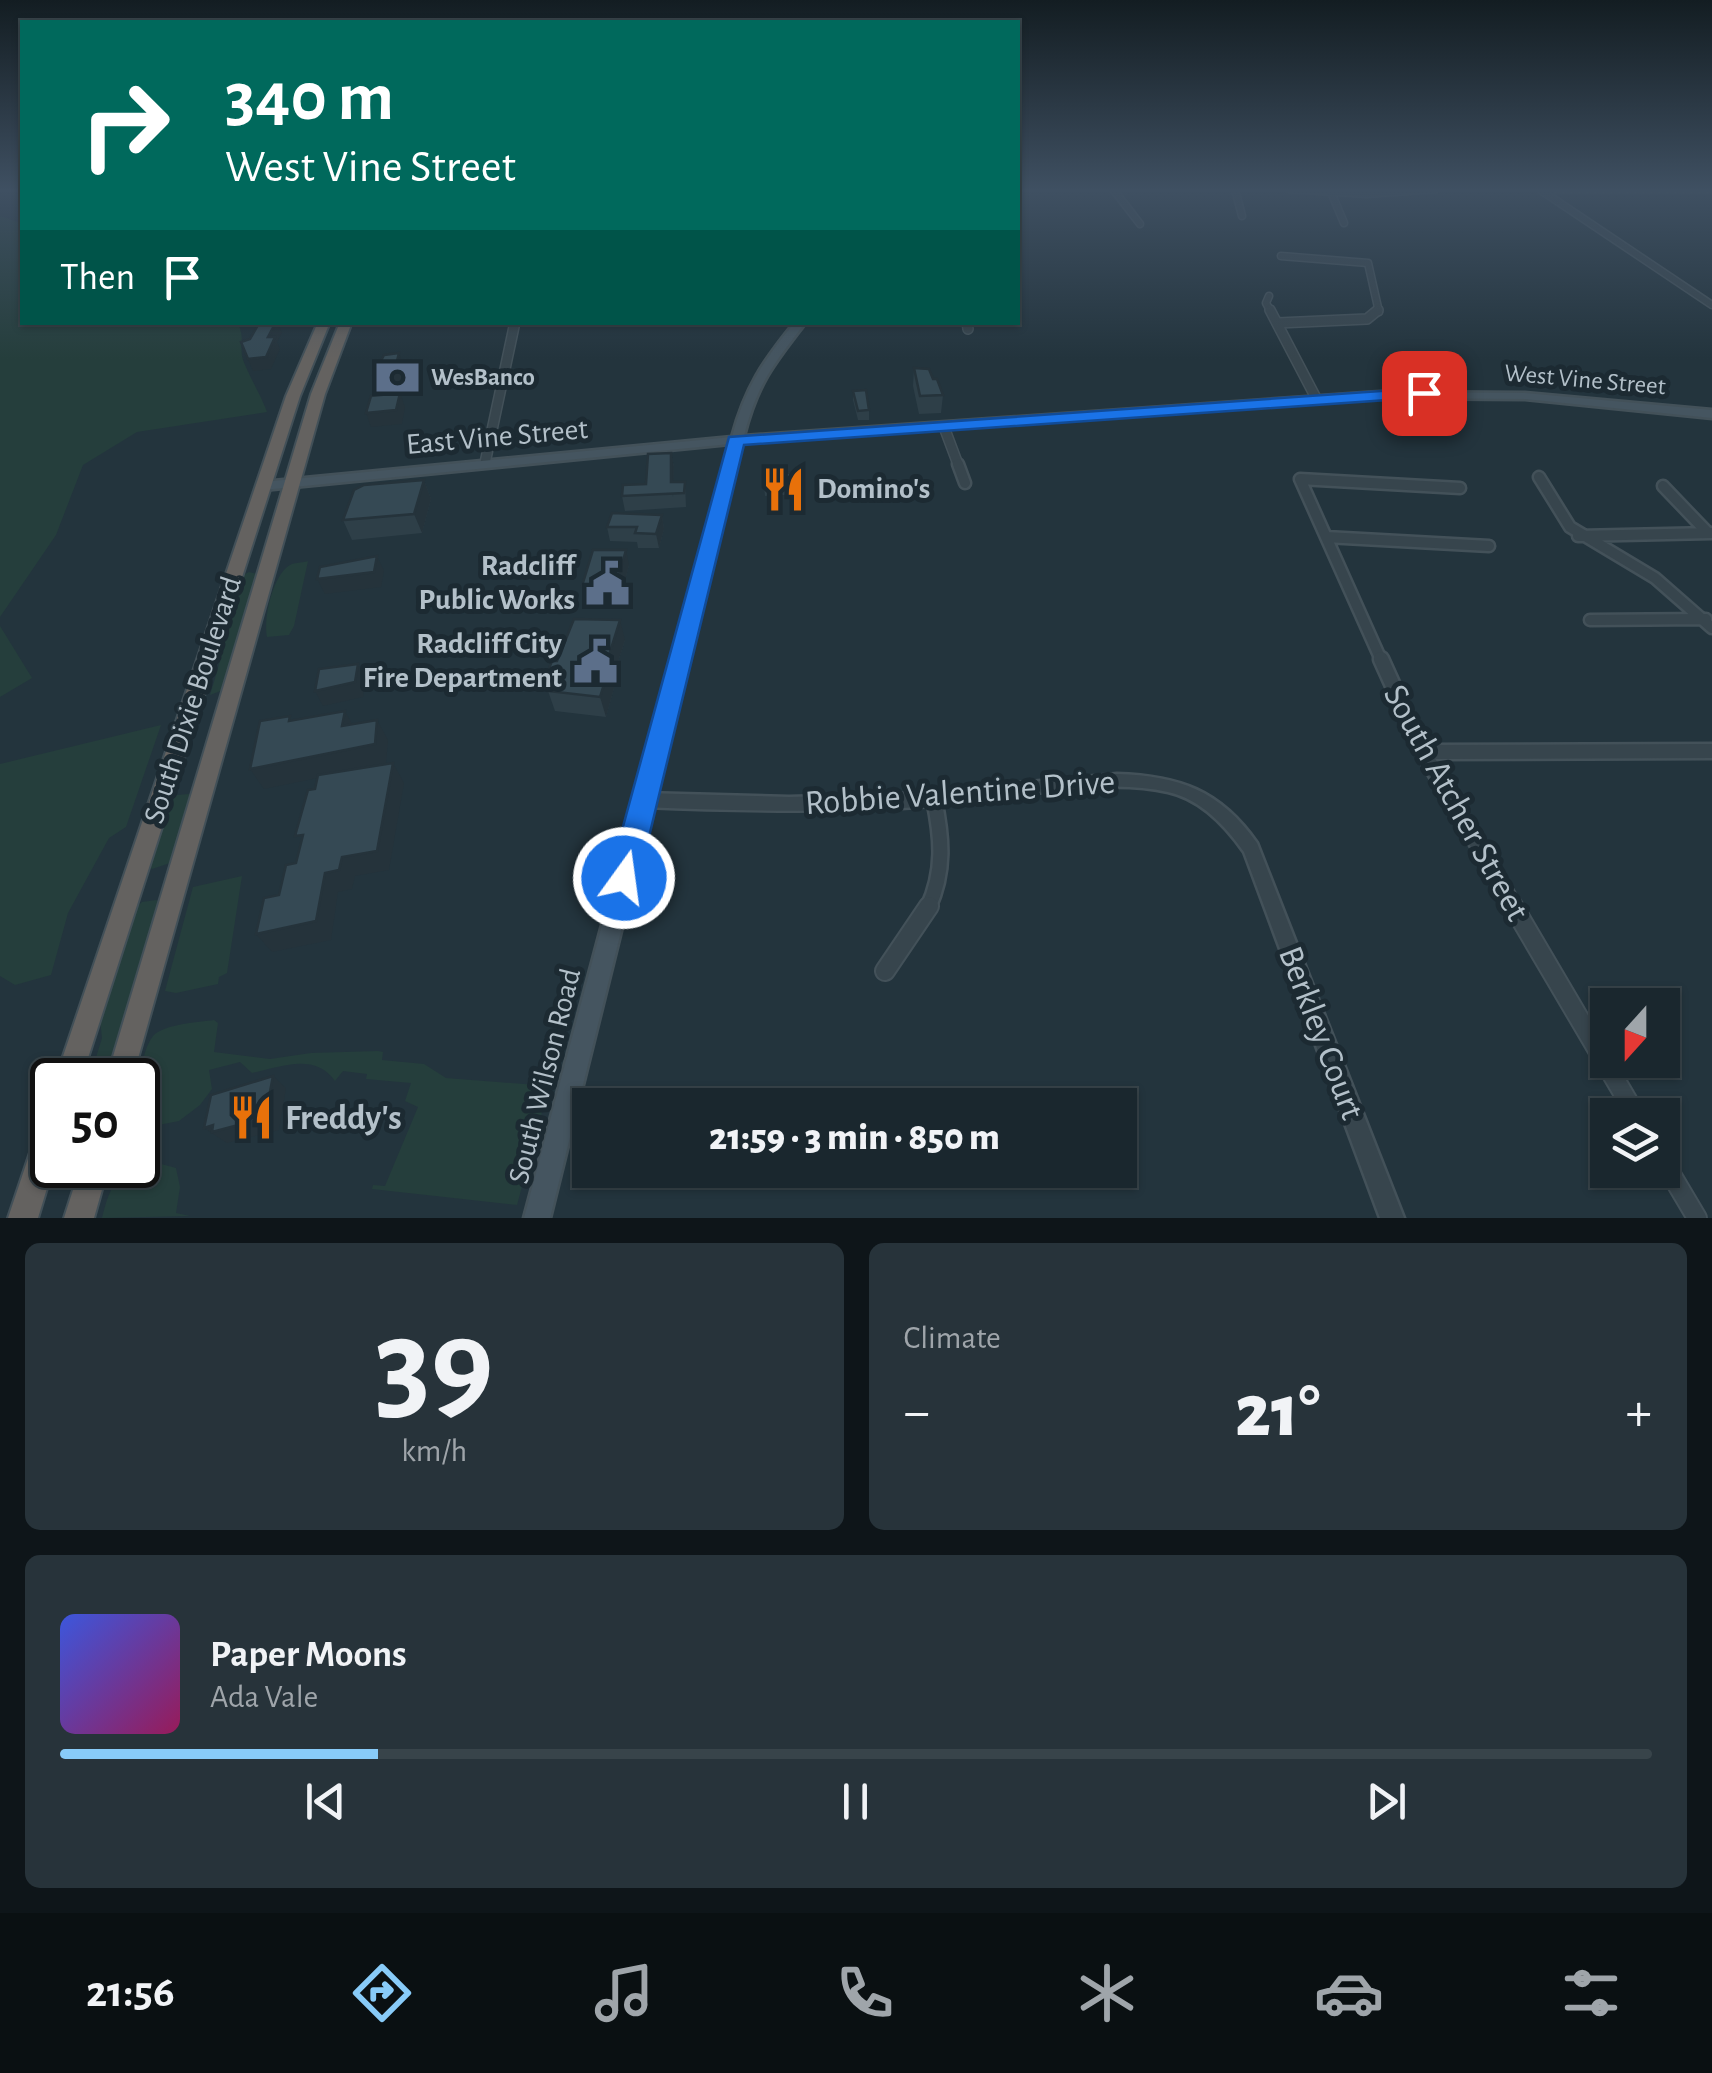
<!DOCTYPE html>
<html lang="en">
<head>
<meta charset="utf-8">
<style>
  body { margin:0; font-family:"Alegreya Sans",sans-serif; background:#27333a; color:#f1f3f6; height:100vh; display:flex; flex-direction:column; font-size:38px; white-space:nowrap }
  * { box-sizing:border-box; margin:0 }
  p { font-size:32px; color:#9fa5aa }
  .icon { flex:none; width:55px; height:55px; fill:none; stroke:currentColor; stroke-width:2; stroke-linecap:round; stroke-linejoin:round }
  .map { position:relative; height:1218px; overflow:hidden }
  .panel { display:flex; flex-direction:column; gap:25px; padding:25px; background:#0e1519; flex:1 }
  .panel>* { flex:none }
  .hud { position:absolute; left:20px; top:20px; width:1000px; height:305px; border-radius:0px; box-shadow:0 2px 8px #0004,0 0 0 2px #38444a; background:#00695c; color:#fff; overflow:hidden }
  .needle { width:65px; rotate:201deg }
  .tools { position:absolute; left:1590px; top:988px; display:grid; gap:20px }
  .tools a { display:grid; place-items:center; width:90px; height:90px; border-radius:0px; background:#1a272e; box-shadow:0 2px 8px #0004,0 0 0 2px #38444a; font-size:50px }
  .speed { position:absolute; left:30px; top:1058px; display:flex; gap:20px; font-size:50px; font-weight:700; text-align:center }
  .speed>* { display:grid; place-content:center; width:130px; height:130px; border-radius:50%; background:#1a272e; box-shadow:0 2px 8px #0004,0 0 0 2px #38444a; line-height:1 }
  .speed .limit { border:5px solid #111; border-radius:15px; background:#fff; color:#111 }
  .pin { position:absolute; display:grid; place-items:center; width:85px; height:85px; color:#fff; margin:-42px; border-radius:20px; box-shadow:0 5px 15px #0006 }
  .me { position:absolute; width:110px; margin:-55px; rotate:14deg; stroke-linejoin:round; filter:drop-shadow(0 0 8px #0008) }
  .turn { display:flex; align-items:center; gap:35px; height:210px; padding:0 40px; font-size:45px }
  .turn .icon { width:130px; height:130px; stroke-width:2.5 }
  .turn b { display:block; font-size:70px; line-height:85px }
  .then { display:flex; align-items:center; height:95px; padding:0 40px; background:#0003; gap:20px; font-size:38px }
  .big { font-size:75px; font-weight:800; line-height:1.1 }
  .panel .card { flex:1; display:flex; flex-direction:column; justify-content:center; gap:15px; min-width:0; padding:0 35px; border-radius:15px; background:#27333a }
  .panel .dial { align-items:center; gap:0 }
  .dial b { font-size:130px; line-height:1 }
  .song { display:flex; align-items:center; gap:30px }
  .cover { width:120px; height:120px; border-radius:15px; background:linear-gradient(135deg,hsl(230 70% 55%),hsl(330 70% 35%)) }
  .played { height:10px; border-radius:5px; background:linear-gradient(90deg,#88cbf8 20%,#38444a 20%) }
  .keys { display:flex; justify-content:space-around; direction:ltr }
  .heat { display:flex; justify-content:space-between; align-items:center; font-size:55px; direction:ltr }
  .panel .tiles { flex:1; display:grid; gap:25px; grid-template-columns:1fr 1fr }
  .card:last-child { grid-column:span 2 }
  .trip { position:absolute; left:572px; top:1088px; width:565px; height:100px; border-radius:0px; background:#1a272e; box-shadow:0 2px 8px #0004,0 0 0 2px #38444a; font-weight:800; line-height:100px; text-align:center }
  .menu { display:flex; height:160px; justify-content:space-around; align-items:center; background:#0a1012; color:#9fa5aa }
  .menu .icon { width:70px; height:70px }
  .menu .selected { color:#88cbf8 }
  .menu b { font-size:45px; color:#f1f3f6 }
  .map>svg:first-child { display:block }
  .green { fill:#253e3c }
  .lines { fill:none; stroke-linecap:round; stroke-linejoin:round }
  .minor-far4-casing { stroke:#435159; stroke-width:9 }
  .minor-far3-casing { stroke:#435159; stroke-width:12 }
  .minor-far2-casing { stroke:#435159; stroke-width:15 }
  .minor-far1-casing { stroke:#435159; stroke-width:19 }
  .minor-casing { stroke:#435159; stroke-width:22 }
  .tertiary-casing { stroke:#435159; stroke-width:5 }
  .secondary-casing { stroke:#435159; stroke-width:5 }
  .trunk-casing { stroke:#425058; stroke-width:4 }
  .minor-far4 { stroke:#37454d; stroke-width:6 }
  .minor-far3 { stroke:#37454d; stroke-width:9 }
  .minor-far2 { stroke:#37454d; stroke-width:10 }
  .minor-far1 { stroke:#37454d; stroke-width:14 }
  .minor { stroke:#37454d; stroke-width:18 }
  .tertiary { fill:#37454d; fill-rule:evenodd }
  .secondary { fill:#455560; fill-rule:evenodd }
  .trunk { fill:#646260; fill-rule:evenodd }
  .wall { fill:#2e3f48 }
  .shaded-wall { fill:#25333b }
  .building { fill:#354954; stroke:#25333b; stroke-width:2.5 }
  .route { fill:#1a73e8; stroke:#114b97; stroke-width:2.5 }
  .labels { text-anchor:middle; dominant-baseline:central; stroke-width:10; stroke-linejoin:round; paint-order:stroke }
  .far-poi-label { font-size:25px; font-weight:bold; fill:#b3c0c9; stroke:#1c2a32; text-anchor:start }
  .far-street-label { font-size:25px; fill:#b3c0c9; stroke:#1c2a32 }
  .street-label { font-size:30px; fill:#b3c0c9; stroke:#1c2a32 }
  .poi-label { font-size:30px; font-weight:bold; fill:#b3c0c9; stroke:#1c2a32; text-anchor:end }
  .near-street-label { font-size:35px; fill:#b3c0c9; stroke:#1c2a32 }
  .near-poi-label { font-size:35px; font-weight:bold; fill:#b3c0c9; stroke:#1c2a32; text-anchor:start }
</style>
</head>
<body>
<div class="map">
<svg width="1712" height="1218" viewBox="0 0 1712 1218">
  <rect width="100%" height="100%" fill="#23343d"/>
  <!-- green -->
  <path class="green" d="M0,216L22,223V322L237,323C245,335 240,343 242,356C244,367 262,397 267,412L137,432L83,465L56,535L0,617Z
    M308,561L294,626L289,635L267,637C263,619 273,572 292,564C294,563 306,562 308,561Z
    M249,572L257,574L223,690L210,695C223,656 229,617 240,577Z
    M0,626L32,678L0,697Z
    M161,725L126,827L109,838L68,913L51,975L15,985L0,976V764Z
    M189,794L193,796L173,862L152,869L149,867L170,802L177,795Z
    M242,876L227,973L219,977L218,984L176,993L165,991L193,887Z
    M156,900L160,902L107,1080H89L102,1038L100,1020L134,910L142,902Z
    M214,1020L218,1023L214,1052L270,1059L311,1053L378,1051L383,1052L382,1060L424,1064L446,1078L549,1086L517,1205L372,1189L373,1185L385,1186L418,1107L405,1101L411,1083L366,1079L367,1074L343,1071L335,1081C315,1052 280,1067 252,1073L240,1062L209,1070L212,1089L200,1105L179,1121L138,1129C137,1106 138,1055 153,1036C164,1024 199,1022 214,1020Z
    M154,1162L176,1168L180,1187L176,1213L190,1216L102,1218C111,1181 118,1173 154,1162Z"/>
  <g class="lines">
    <defs>
      <path id="minor-far4" d="M1113,189L1140,224
        M1235,189L1242,216
        M1288,189L1367,194L1436,189
        M1539,189L1712,305
        M1557,189H1712
        M1331,192L1344,223
        M1281,256L1368,263L1379,312
        M1269,296L1266,303L1271,312"/>
      <path id="minor-far3" d="M1270,310L1316,398
        M967,322L968,329
        M1278,323L1367,319L1378,310
        M944,427L959,467
        M485,463L515,322"/>
      <path id="minor-far2" d="M958,464L965,483
        M1539,477L1570,527L1655,578L1712,628
        M1663,486L1708,533
        M1578,536L1712,533
        M1326,537L1489,546
        M1590,620L1706,619
        M1382,662L1300,479L1460,488"/>
      <path id="minor-far1" d="M1381,659L1423,752L1515,908
        M1423,752L1712,751
        M928,908C945,871 942,838 934,799"/>
      <path id="minor" d="M1513,906L1636,1115
        M885,971L929,906
        M1662,1159L1697,1218"/>
      <path id="tertiary" d="M1117,774C1179,776 1220,790 1257,843L1404,1218H1380L1244,852C1225,825 1200,799 1168,792C1099,776 1004,801 933,806C837,813 740,811 644,807L638,805L636,800L638,795L644,793L789,797L898,794Z"/>
      <path id="secondary" d="M795,322H806C774,363 757,384 744,436L1379,392L1525,393L1712,410V418L1525,399L1379,398L742,443L550,1218H524L730,444L263,490L257,486L263,482L732,437C745,388 763,361 795,322Z"/>
      <path id="trunk" d="M318,322H330L300,396L81,1080H55L286,396Z
        M340,322H352L325,394L132,1080H106L311,394Z
        M52,1113L54,1165L38,1218H8L42,1117Z
        M81,1165H109L94,1218H64Z"/>
    </defs>
    <!-- minor-far4 casing -->
    <use href="#minor-far4" class="minor-far4-casing"/>
    <!-- minor-far3 casing -->
    <use href="#minor-far3" class="minor-far3-casing"/>
    <!-- minor-far2 casing -->
    <use href="#minor-far2" class="minor-far2-casing"/>
    <!-- minor-far1 casing -->
    <use href="#minor-far1" class="minor-far1-casing"/>
    <!-- minor casing -->
    <use href="#minor" class="minor-casing"/>
    <!-- tertiary casing -->
    <use href="#tertiary" class="tertiary-casing"/>
    <!-- secondary casing -->
    <use href="#secondary" class="secondary-casing"/>
    <!-- trunk casing -->
    <use href="#trunk" class="trunk-casing"/>
    <!-- minor-far4 -->
    <use href="#minor-far4" class="minor-far4"/>
    <!-- minor-far3 -->
    <use href="#minor-far3" class="minor-far3"/>
    <!-- minor-far2 -->
    <use href="#minor-far2" class="minor-far2"/>
    <!-- minor-far1 -->
    <use href="#minor-far1" class="minor-far1"/>
    <!-- minor -->
    <use href="#minor" class="minor"/>
    <!-- tertiary -->
    <use href="#tertiary" class="tertiary"/>
    <!-- secondary -->
    <use href="#secondary" class="secondary"/>
    <!-- trunk -->
    <use href="#trunk" class="trunk"/>
  </g>
  <!-- wall -->
  <path class="wall" d="M914,368L933,379L943,395L941,413L919,414L913,386Z
    M853,391L869,410V420H858L853,400Z
    M671,453L674,467L673,482H685L686,507L625,511L622,496L646,484Z
    M802,472L804,494L765,496L763,475Z
    M424,480L431,499L422,533L352,540L343,520Z
    M662,515L664,529L659,548H638L637,542L610,541L607,527Z
    M629,565L620,600H611L609,608H595L593,600H586L582,586Z
    M625,640L612,681L614,688L606,717L555,711L548,691L550,687L546,676L557,661Z"/>
  <!-- shaded-wall -->
  <path class="shaded-wall" d="M276,322H277L282,333L277,342L280,349L271,369L253,371L248,359L268,337Z
    M399,353L404,367L410,361L414,374L412,383L379,387L374,374L397,361Z
    M400,393L405,407L402,424L371,427L366,413Z
    M671,453L674,467L673,497L671,482Z
    M424,480L431,499L422,533L414,514Z
    M662,515L664,529L659,548L656,534Z
    M626,550L629,565L620,600L616,585Z
    M377,556L384,571L381,587L325,594L317,579Z
    M607,585L611,600L609,608L605,593Z
    M620,620L625,640L612,681L614,688L606,717L600,697L605,668Z
    M358,664L366,679L363,697L323,706L315,691Z
    M345,711L356,731L342,726Z
    M377,720L388,740L386,764L264,789L250,769Z
    M393,763L404,783L389,870L355,876L352,889L338,892L331,940L272,952L256,934L342,857Z
    M273,1076L286,1088L279,1130L227,1143L204,1128Z"/>
  <!-- building -->
  <path class="building" d="M269,322H276L268,337H275L266,357L248,359L241,342L250,339L258,325Z
    M399,353L397,361H410L407,370L374,374L384,355Z
    M914,368L929,369L933,379H937L943,395L920,396Z
    M866,390L869,410L858,411L853,391Z
    M400,393L396,410L366,413L371,396Z
    M671,453V482H685L684,493L622,496L623,485L646,484L648,454Z
    M802,472L803,484L764,487L763,475Z
    M424,480L414,514L343,520L354,490L364,485Z
    M612,513L662,515L656,534L635,533L637,527H607Z
    M593,550H626L616,585H607L605,593H591L594,586H582Z
    M377,556L374,572L317,579L320,567Z
    M574,619L620,620L605,668H609L600,697L548,691L553,676H546L552,661H557Z
    M358,664L355,682L315,691L319,669Z
    M345,711L342,726L377,720L375,744L250,769L260,721L290,716L289,721Z
    M393,763L377,851L342,857L339,870L325,873L316,921L256,934L264,898L279,895L286,865L296,863L303,835L295,836L308,790L315,789L318,775Z
    M273,1076L265,1118L212,1132L213,1125L204,1128L211,1095Z"/>
  <!-- sky -->
  <linearGradient id="sky" x2="0" y2="1"><stop stop-color="#131d22"/><stop offset="0.53" stop-color="#3f5062"/><stop offset="1" stop-color="#3f5062" stop-opacity="0"/></linearGradient>
  <rect width="1712" height="359" fill="url(#sky)"/>
  <!-- route -->
  <path class="route" d="M1424,388L1430,389V397L744,445L639,878L634,888L624,892L614,888L609,878L729,437Z"/>
  <!-- icons -->
  <defs>
    <symbol id="bank-bare" viewBox="-9 -9 18 18"><path d="M-6-4H6V4H-6ZM0-2.3a2.3 2.3 0 1 0 0 4.6a2.3 2.3 0 1 0 0-4.6Z" fill="#5c6f8a" stroke="#1c2a32" stroke-width="2.5" paint-order="stroke"/></symbol>
    <symbol id="restaurant-bare" viewBox="-9 -9 18 18"><path d="M-5-6h1v4h1v-4h1v4h1v-4h1v5L-1.5 .5V6h-2V.5L-5-1ZM5-6V6H3V1.5H1.5Q1.5-4 5-6Z" fill="#e8710a" stroke="#1c2a32" stroke-width="2.5" paint-order="stroke"/></symbol>
    <symbol id="civic-bare" viewBox="-9 -9 18 18"><path d="M-.6-6.5H3V-4.5H.6V-3L4-1V1h2V6H-6V1h2V-1L-.6-3ZM-1.2 2.5V6h2.4V2.5Z" fill="#5c6f8a" stroke="#1c2a32" stroke-width="2.5" paint-order="stroke"/></symbol>
  </defs>
  <g fill-rule="evenodd">
    <use href="#bank-bare" x="366" y="346" width="63" height="63"/>
    <use href="#restaurant-bare" x="752" y="458" width="63" height="63"/>
    <use href="#civic-bare" x="576" y="552" width="63" height="63"/>
    <use href="#civic-bare" x="564" y="630" width="63" height="63"/>
    <use href="#restaurant-bare" x="220" y="1086" width="63" height="63"/>
  </g>
  <g class="labels">
    <!-- far-poi labels -->
    <g class="far-poi-label">
      <text x="431" y="377">WesBanco</text>
    </g>
    <!-- far-street labels -->
    <g class="far-street-label">
      <text transform="translate(1585 380) rotate(5)">West Vine Street</text>
    </g>
    <!-- street labels -->
    <g class="street-label">
      <text transform="translate(497 437) rotate(-5)">East Vine Street</text>
      <text transform="translate(193 700) rotate(-72)">South Dixie Boulevard</text>
      <text transform="translate(545 1076) rotate(-76)">South Wilson Road</text>
    </g>
    <!-- poi labels -->
    <g class="poi-label">
      <text x="817" y="489" text-anchor="start">Domino's</text>
      <text x="575" y="566">Radcliff<tspan x="575" dy="34">Public Works</tspan></text>
      <text x="562" y="644">Radcliff City<tspan x="562" dy="34">Fire Department</tspan></text>
    </g>
    <!-- near-street labels -->
    <g class="near-street-label">
      <text transform="translate(960 793) rotate(-4)">Robbie Valentine Drive</text>
      <text transform="translate(1456 803) rotate(61)">South Atcher Street</text>
      <text transform="translate(1321 1033) rotate(69)">Berkley Court</text>
    </g>
    <!-- near-poi labels -->
    <g class="near-poi-label">
      <text x="285" y="1118">Freddy's</text>
    </g>
  </g>
</svg>
<div class="tools">
<a><svg class="needle" viewBox="-14 -14 28 28"><path d="M0-13l5 13h-10z" fill="#e53935"/><path d="M0 13l5-13h-10z" fill="#9fa5aa"/></svg></a>
<a><svg class="icon" aria-label="layers" viewBox="0 0 24 24"><path d="M12 4l9 5-9 5-9-5zM3 14l9 5 9-5"/></svg></a>
</div>
<div class="speed"><div class="limit">50</div></div>
<div class="pin" style="left:1424px;top:393px;background:#d93025"><svg class="icon" aria-label="arrive" viewBox="0 0 24 24"><path d="M6 21V4h12l-3 4 3 4H6"/></svg></div>
<svg class="me" style="left:624px;top:878px" viewBox="-20 -20 40 40"><circle r="17" fill="#1a73e8" stroke="#fff" stroke-width="3"/><path d="M0-11L8 9 0 5-8 9z" fill="#fff"/></svg>
<div class="trip">21:59 · 3 min · 850 m</div>
<div class="hud">
<div class="turn"><svg class="icon" aria-label="right" viewBox="0 0 24 24"><path d="M7 20v-9h11M14 6l5 5-5 5"/></svg><div><b>340 m</b>West Vine Street</div></div>
<div class="then">Then<svg class="icon" aria-label="arrive" viewBox="0 0 24 24"><path d="M6 21V4h12l-3 4 3 4H6"/></svg></div>
</div>
</div>
<section class="panel">
<div class="tiles">
<div class="card dial"><b>39</b><p>km/h</p></div>
<div class="card"><p>Climate</p>
<div class="heat"><a>−</a><b class="big">21°</b><a>+</a></div>
</div>
<div class="card">
<div class="song"><i class="cover"></i><div><b>Paper Moons</b><p>Ada Vale</p></div></div>
<div class="played"></div>
<div class="keys"><svg class="icon" aria-label="previous" viewBox="0 0 24 24"><path d="M18 5L8 12l10 7zM5 5v14"/></svg><svg class="icon" aria-label="pause" viewBox="0 0 24 24"><path d="M8 5v14M16 5v14"/></svg><svg class="icon" aria-label="next" viewBox="0 0 24 24"><path d="M6 5l10 7-10 7zM19 5v14"/></svg></div>
</div>
</div>
</section>
<nav class="menu">
<b>21:56</b>
<svg class="icon selected" aria-label="directions" viewBox="0 0 24 24"><path d="M12 3l9 9-9 9-9-9zM9 14v-3h6M13 9l2 2-2 2"/></svg>
<svg class="icon" aria-label="music" viewBox="0 0 24 24"><path d="M9 18V5l10-2v13"/><circle cx="6" cy="18" r="3"/><circle cx="16" cy="16" r="3"/></svg>
<svg class="icon" aria-label="phone" viewBox="0 0 24 24"><path d="M5 4h4l2 5-3 2q2 4 5 5l2-3 5 2v4C11 20 4 13 5 4z"/></svg>
<svg class="icon" aria-label="climate" viewBox="0 0 24 24"><path d="M12 3v18M4 7l16 10M4 17L20 7"/></svg>
<svg class="icon" aria-label="car" viewBox="0 0 24 24"><path d="M5 17H2v-5l4-1 3-4h7l3 4 3 1v5h-3M9 17h6M6 11h13"/><circle cx="7" cy="17" r="2"/><circle cx="17" cy="17" r="2"/></svg>
<svg class="icon" aria-label="filters" viewBox="0 0 24 24"><path d="M4 7h16M4 17h16"/><circle cx="9" cy="7" r="2"/><circle cx="15" cy="17" r="2"/></svg>
</nav>
</body>
</html>
